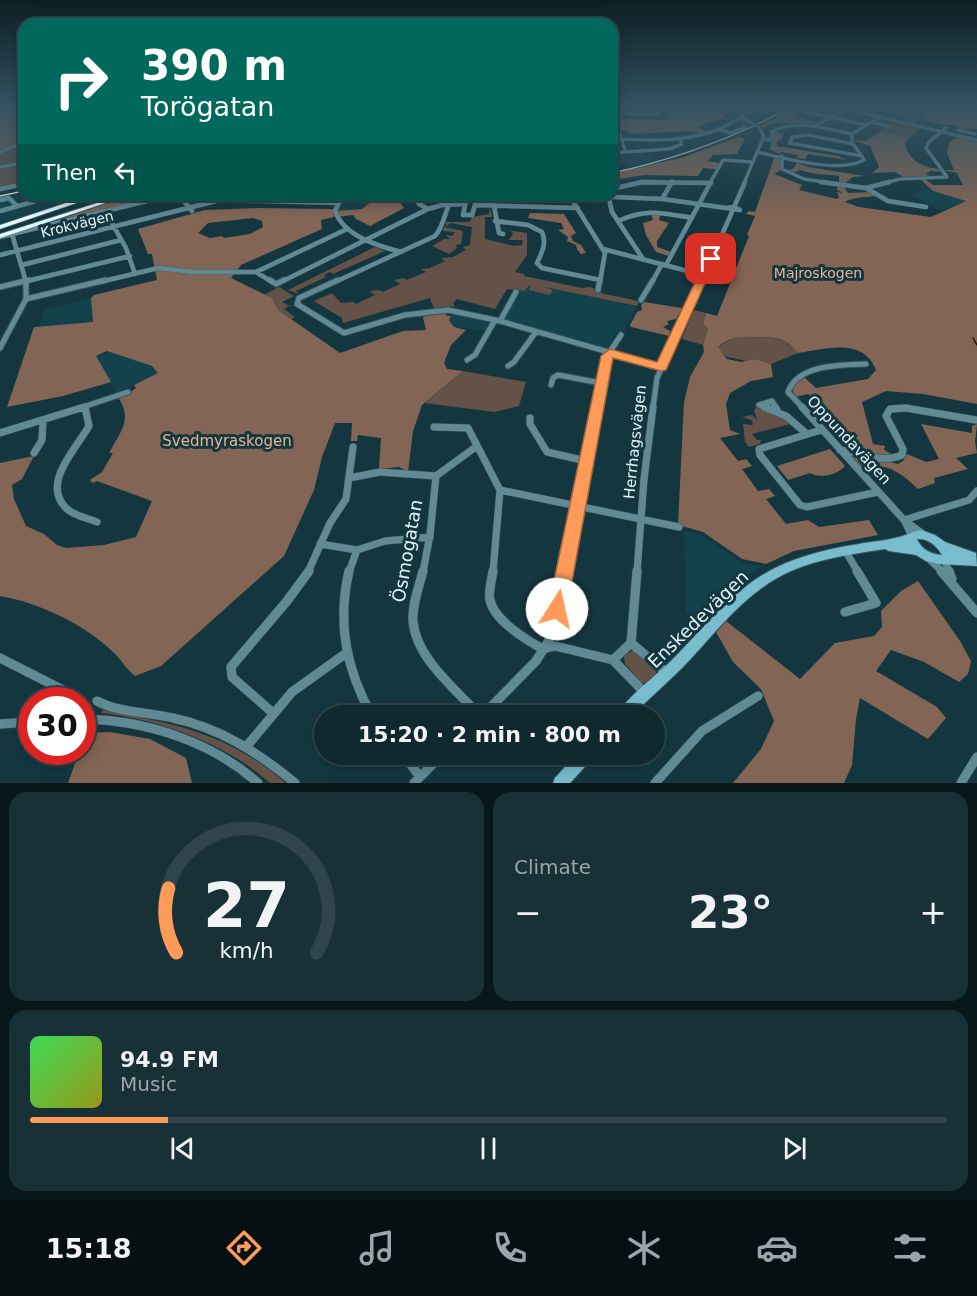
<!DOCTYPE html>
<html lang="en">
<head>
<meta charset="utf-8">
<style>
  body { margin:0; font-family:"DejaVu Sans",sans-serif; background:#183137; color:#f1f3f6; height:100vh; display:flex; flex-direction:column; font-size:22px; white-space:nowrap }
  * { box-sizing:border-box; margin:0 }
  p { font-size:20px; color:#9ba6aa }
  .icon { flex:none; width:33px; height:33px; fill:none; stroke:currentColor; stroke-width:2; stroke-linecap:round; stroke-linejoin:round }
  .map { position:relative; height:783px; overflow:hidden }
  .sheet { display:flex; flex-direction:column; gap:9px; padding:9px; background:#08171a; flex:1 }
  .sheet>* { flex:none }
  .guide { position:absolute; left:18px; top:18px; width:600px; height:183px; border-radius:18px; box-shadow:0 3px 15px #0003,0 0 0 2px #2f454b; background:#00695c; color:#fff; overflow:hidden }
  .speed { position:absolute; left:18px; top:687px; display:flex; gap:12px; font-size:30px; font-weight:700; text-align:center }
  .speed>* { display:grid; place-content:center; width:78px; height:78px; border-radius:50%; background:#0f292f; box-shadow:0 3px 15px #0003,0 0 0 2px #2f454b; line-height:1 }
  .speed .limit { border:9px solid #d22; background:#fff; color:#111 }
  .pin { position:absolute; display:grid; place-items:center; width:51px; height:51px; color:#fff; margin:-26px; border-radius:12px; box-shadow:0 3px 9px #0006 }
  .me { position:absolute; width:66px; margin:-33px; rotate:10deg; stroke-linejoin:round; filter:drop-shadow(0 0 4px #0008) }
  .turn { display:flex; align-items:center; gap:21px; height:126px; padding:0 24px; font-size:27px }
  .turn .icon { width:78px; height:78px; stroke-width:2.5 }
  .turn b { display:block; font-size:42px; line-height:51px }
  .then { display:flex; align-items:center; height:57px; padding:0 24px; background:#0003; gap:12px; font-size:22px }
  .big { font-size:45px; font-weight:600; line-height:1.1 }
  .sheet .widget { flex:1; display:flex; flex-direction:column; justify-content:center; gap:9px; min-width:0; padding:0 21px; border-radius:18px; background:#183137 }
  .sheet .dial { align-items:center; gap:0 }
  .dial svg { height:156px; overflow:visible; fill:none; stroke:#2f454b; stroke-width:7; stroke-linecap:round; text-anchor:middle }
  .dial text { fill:#f1f3f6; stroke:none }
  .song { display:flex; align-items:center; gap:18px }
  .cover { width:72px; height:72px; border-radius:9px; background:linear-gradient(135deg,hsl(130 70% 55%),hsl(60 70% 35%)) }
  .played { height:6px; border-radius:3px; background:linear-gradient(90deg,#fe9b59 15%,#2f454b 15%) }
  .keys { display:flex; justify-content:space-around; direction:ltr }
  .heat { display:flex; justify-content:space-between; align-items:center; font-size:33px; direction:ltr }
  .sheet .tiles { flex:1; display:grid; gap:9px; grid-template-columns:1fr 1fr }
  .widget:last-child { grid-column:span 2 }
  .trip { position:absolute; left:314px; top:705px; width:351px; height:60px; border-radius:30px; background:#0f292f; box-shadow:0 3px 15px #0003,0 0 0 2px #2f454b; font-weight:600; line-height:60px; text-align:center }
  .menu { display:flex; height:96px; justify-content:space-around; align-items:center; background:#061013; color:#9ba6aa }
  .menu .icon { width:42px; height:42px }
  .menu .on { color:#fe9b59 }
  .menu b { font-size:27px; color:#f1f3f6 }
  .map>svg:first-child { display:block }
  .built { fill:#13424c }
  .green { fill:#645248 }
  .forest { fill:#826554; fill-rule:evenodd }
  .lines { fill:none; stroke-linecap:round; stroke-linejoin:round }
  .stream { stroke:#2b1405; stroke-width:1.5 }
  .street-far4-casing { stroke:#35555d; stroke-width:4 }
  .street-far3-casing { stroke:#35555d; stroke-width:5 }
  .street-far2-casing { stroke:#35555d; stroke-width:7 }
  .street-far1-casing { stroke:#35555d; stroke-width:8 }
  .street-casing { stroke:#35555d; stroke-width:10 }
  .secondary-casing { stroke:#35555d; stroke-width:2 }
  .highway-casing { stroke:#35555d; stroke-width:2 }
  .street-far4 { stroke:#618a95; stroke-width:3 }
  .street-far3 { stroke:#618a95; stroke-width:4.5 }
  .street-far2 { stroke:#618a95; stroke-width:5 }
  .street-far1 { stroke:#618a95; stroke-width:7 }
  .street { stroke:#618a95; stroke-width:9 }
  .secondary { fill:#79bccd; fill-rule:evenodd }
  .highway { fill:#e4f7fd; fill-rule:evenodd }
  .rail { stroke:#cce1e6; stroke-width:1.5 }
  .street-bridge-casing { stroke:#35555d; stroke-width:4; stroke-linecap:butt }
  .street-bridge { stroke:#618a95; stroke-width:3 }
  .route { fill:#fe9b59; stroke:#a5653a; stroke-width:1.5 }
  .labels { text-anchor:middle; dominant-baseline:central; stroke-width:6; stroke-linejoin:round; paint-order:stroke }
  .far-street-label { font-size:14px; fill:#e2f5fa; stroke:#14373f }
  .far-park-label { font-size:14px; fill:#e9b494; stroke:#14373f }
  .street-label { font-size:15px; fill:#e2f5fa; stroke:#14373f }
  .park-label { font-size:15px; fill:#e9b494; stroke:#14373f }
  .near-street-label { font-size:18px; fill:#e2f5fa; stroke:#14373f }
</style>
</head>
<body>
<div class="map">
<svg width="977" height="783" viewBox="0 0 977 783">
  <rect width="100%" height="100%" fill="#14373f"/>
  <!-- built -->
  <path class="built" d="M644,151L656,161L629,167L612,160V154L615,152L625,154Z
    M926,190L942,193L966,201L940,211L912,195Z
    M24,194V195H92L0,225V199Z
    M344,195H371L378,197L362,209L336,211Z
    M524,280L570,287L598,298L637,307L626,327L622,332H616L607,349L502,320Z
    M91,298L93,322L39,326L45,309Z
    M453,313L488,320L490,323L486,330L454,327L449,320Z
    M111,351L152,366L159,373L116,393L96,356Z
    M684,531L703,536L742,563L762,566L730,587L694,627L686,611Z"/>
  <!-- green -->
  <path class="green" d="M0,106H24V184L0,189Z
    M867,106H977V112H931L918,118L916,124L905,122L907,118L897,113Z
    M894,121L922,127L914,135L930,139L912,135L909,138L881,131L883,129L869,126L884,128L888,125L885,124Z
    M488,206L490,207L492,217H485V239L514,246L522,245L523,240H509L513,234L511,231L500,229L527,233V255L515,272L524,274V276L582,288L591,287L600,293L634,300L639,302L637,306L540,286L553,290L550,295L529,290L531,284L524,291L507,289L495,309L457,299L453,303L455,306L434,309L430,298L343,323L342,318L314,301L332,293L341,303L353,302L356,304L375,295L370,291L379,290L383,292L400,284L394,280L404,278L407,280L426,272L421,269L430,268L445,261L441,258L453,257L466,250L463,247L470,245L472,227L450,223L447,226H445L447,225L445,222H470L472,217L489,214L490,208Z
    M444,227L463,231L461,244L456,245L457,248L449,254L432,246L444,239H450L446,235L452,236L455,232L443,231Z
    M375,247L385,251L333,274L330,272L324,275L326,277L296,291L299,294L306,293L302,295L288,290Z
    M279,287L294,296L282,302L287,305L295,306L290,305L284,309L295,317L291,319L278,310L272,298L264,295Z
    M694,310L706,313L703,324L708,328L703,345L682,339Z
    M742,336C767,341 779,331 798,353L771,364L755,359L747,361L727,357L719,350L718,347L733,338Z
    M463,371L526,382L519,406L494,412L425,403Z
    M757,406L794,423L752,434L757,440H761L760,444L749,447L745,442L743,424L753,425L752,420L742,417L752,415L757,420L754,410Z
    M633,650L656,671V675L645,683L641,682L625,664L624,656Z
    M103,710C176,724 227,733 286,783H270C227,744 159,719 101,713Z"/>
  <!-- forest -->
  <path class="forest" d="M0,106H24V140L0,150Z
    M652,106H690L713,114L715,113L713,112L724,110V108L721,106H732L734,110L724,115V118L731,120C719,120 709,120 699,127L707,132L699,134L691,131L630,134L627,131L615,129L612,126V110L626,119L670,120L667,114H675L663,110L668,109L666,107Z
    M795,107H798L799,111L795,117L819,123C807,127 768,118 766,128L760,126Z
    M932,112H977V129H962C955,122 947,127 939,124C932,123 926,119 919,118Z
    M774,131L783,134L781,140L777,141V146L838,156L846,160L808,154L805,159L797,158L798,155L781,152L780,154L769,149L772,143L768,141L774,139Z
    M881,131L909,138L905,142C907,160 924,168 940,169L943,172L930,171L926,174L936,179L905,178L895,172L872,173L879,167L870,146L853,140L866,141Z
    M959,136L977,141V404L923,394L886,391L862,402L873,444L885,446L884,450L893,455L886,458L849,449L841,440L848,437L808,394L795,397L792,388L798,380L804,377L816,388L868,379L876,370C863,337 826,349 798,353C781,333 773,339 750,337C737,336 729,338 718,347L727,359L741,362L755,359L771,364L773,377L751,381L730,393L726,404L730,430L740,434L720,438L738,461L746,459L752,466L742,469L758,491L769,489L775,496L766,499L786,524L808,520L819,527L869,520L878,535L794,551L766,564L742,559L703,532L678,525L684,402L690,377L704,352L703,345L708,328L703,324L706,313L717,316L749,236L747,235L755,216L746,214L749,211L755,212L775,156L780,159L781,170L774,174L802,185L799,190L837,199L839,197L837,192L843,193L837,190V187H844L848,193L874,192L876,196C868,197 852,197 845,202L859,207L931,217L966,201L933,191L921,180H926L933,185H963L957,173L944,170H954L947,153L949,143Z
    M738,137L745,139L737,154L713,155L707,161L720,163L717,169L703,168L698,176L645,175L612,180V174L684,157Z
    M797,163L808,167L865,176L853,177L842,186L839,185V176C825,174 814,175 800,170L790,174L786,170L793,169Z
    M133,195H169L54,223L51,222Z
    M371,195H391V197L397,198L404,208L370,226L356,219L353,215L337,217L336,211L362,209L377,197Z
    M257,208L333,209L334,217L321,220L322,229L241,265L231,278L272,298L278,310L340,353L403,331L426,330L423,318L428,313L447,312L446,316H451L449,320L454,327L466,330L451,345L444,363L447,369L463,371L422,405L413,431L408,472L399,467L379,469L381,438L358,435L357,441H351L352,423H335L322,457L314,490L284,556L161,666L135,676C126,669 121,659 113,652C84,624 40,603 0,596V463L34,456L22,479L12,485L14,499L26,526L44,534L57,545L66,548L104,545L136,537L152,501L97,481L92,483L90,480L102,472L113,453H109C121,430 133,420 118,397L126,395L136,388L134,385L158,373L152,366L107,351L96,356L111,382L63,396L7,407L34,327L93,322L91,298L94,295L157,280L152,254H148L138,229L205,210ZM253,218L262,221L263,227L250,234L224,238L222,236L210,238L198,233L208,223Z
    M650,211L661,213L659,220L669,223L657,241V247L671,252L669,256L656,252L646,235L643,223L653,220Z
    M530,213L564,214L576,233L571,236L573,241L581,245L586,253L581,254L577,249L576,245L567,241L568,237L558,230L564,229L561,223L528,218Z
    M644,302L682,308L676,319L667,321L669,324L663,327L670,331L669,336L631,327L630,325L637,312L642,310L641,305Z
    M921,424L972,433V426L977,424L975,442L977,453L956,458L968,469L934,478L935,483L918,489C899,471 888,463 862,467L850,455H861L898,464L903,461L907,454L926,462L939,459Z
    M830,449L845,466C837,475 821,479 810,473L788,480L777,466Z
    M918,581L960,641L971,661L968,674L959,682L924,662L891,650L876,671L937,707L946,718L928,739L860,698L856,719L852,765L844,783H733L761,749L774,721L761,689L733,662L716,632L726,621L800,679L835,643L874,636L882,627L881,611L901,591Z
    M110,732L150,739L186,758L192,783H68L79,752H82L86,733Z"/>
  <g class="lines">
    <!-- stream -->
    <path class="stream" d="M973,338L977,345"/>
    <defs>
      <path id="street-far4" d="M641,106L654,111
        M699,106L709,109L713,106
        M833,106L977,140
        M612,107L633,115L659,114L651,106
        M802,111L866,125
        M0,115L8,106
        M740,117L754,124
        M871,122L888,126
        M815,126L845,109
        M612,129L619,131L625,150
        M720,130L731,133L745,127
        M958,130L975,134
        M852,134L880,117
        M612,139C648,140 685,143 719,129C733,123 746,113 760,106
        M763,140L772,139V131C798,120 825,128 852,134
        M853,144L809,135L792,137L790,143L862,156
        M0,152L24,142
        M757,152C785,158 839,174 864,160L852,142V134
        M612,153L669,149L682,144L680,139
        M782,156V169L804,179L831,183
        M0,167L24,163
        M636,183H711
        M671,183L672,181
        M710,183L723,160L753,162
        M744,183L764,136L759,127
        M884,183L900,179L947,177L926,148L929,142L946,128"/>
      <path id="street-far3" d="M821,182L866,188L889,182
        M866,188L888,201L926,207
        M0,189L24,184
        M612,189L642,182L711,183
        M179,195L192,211
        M343,195L335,211C344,236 378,246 401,252
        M414,195L419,204L428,209
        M467,195L463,215H472L478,195
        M492,195L499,233L503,234
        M565,195L663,199L740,210L734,207L726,208
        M569,195L605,253L600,282
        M608,195L612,212L643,259
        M662,199L672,182
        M0,200L9,198L17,206
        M476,205L578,208
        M734,207L745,182
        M0,211L57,195
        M105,211L126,248L135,274
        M495,221L528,225L542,232C547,244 542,252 537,263L542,268L600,280
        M618,221C648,208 661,213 692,218
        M12,234L26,282
        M0,237L171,195
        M603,249L703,275
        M0,255L220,200L338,203
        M22,265L121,240
        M666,265L711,182
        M256,272L347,229
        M23,282L130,256
        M100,282L158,268L193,272H256L272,282
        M281,282L428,209L442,205L464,204
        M335,282L435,236C446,224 444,207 455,195
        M652,282L662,264
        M701,282L732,212"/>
      <path id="street-far2" d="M270,280L276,284L284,280
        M338,280L299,298L297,304L344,333L405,315L448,310L500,321L661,367
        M0,287L29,280
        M598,290L600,280
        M26,299L106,280
        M641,300L653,280
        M500,321L516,292
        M0,348L26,299V280
        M467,360L475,355L495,320
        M508,366L514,362L536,332
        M551,385L553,378L558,375L601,383
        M80,408L128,392
        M596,408L607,356L621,335
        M653,408L657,378L701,280
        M768,408L759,405L772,401L776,408
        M803,408L788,392C798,364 841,365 866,364
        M898,408H909"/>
      <path id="street-far1" d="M85,407L89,426C76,449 40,484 67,509C75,516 87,518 97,522
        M764,407L786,416L807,434
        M775,407L777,410
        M802,407L904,520L923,534
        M530,418V424L547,452L586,461
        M434,427L468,428L500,490L493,572
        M821,430L759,449L760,455L800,505L807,507L878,492
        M0,433L84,407
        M840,450C861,453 882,464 902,455L903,449L886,416L890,409L906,408L976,420
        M34,453L42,440L43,421
        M349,478L380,472L436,476L477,446
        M500,490L679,527
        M904,520L969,500L977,491
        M904,520L912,536
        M320,544L357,550L385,541L430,537
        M846,552L858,572
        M928,558L943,572
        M945,561L949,572
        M308,572L330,523L346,499L353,447
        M349,572L357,550
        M423,572L430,535L436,476
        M565,572L596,407
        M637,572L644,479L653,407"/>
      <path id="street" d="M349,571C337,623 346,669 372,716
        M423,571C419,587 412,604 413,621C416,659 457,690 480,716
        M493,571C492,579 488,592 490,600C494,620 526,640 543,649L555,646L613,660L645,693
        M941,571L977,613
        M949,571L952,579
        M845,612L876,603L857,571
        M631,643L637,571
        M631,643L667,673
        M0,658L63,690L67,694L65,700
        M613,660L631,643
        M97,701C119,713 149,712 173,718C220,728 259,753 295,783
        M273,713L232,677L231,667L287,601L309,571
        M482,716L536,661L553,634L565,571
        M82,719C145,720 211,741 258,783
        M0,724L32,722
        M246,747L292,692L345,654
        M403,754L420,777
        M414,783L443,754
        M655,783L702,731L758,696
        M961,783L977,757"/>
      <path id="secondary" d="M921,530L935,535L945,542L976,553L977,566L939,564L926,561L916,555L889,551L885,549C853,554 821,558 791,571C745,591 716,633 682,668C666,684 648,699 632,716H617C623,700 658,674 671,661C697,635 720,606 749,584C781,560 820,550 859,544C872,541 886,541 899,537C907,535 913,531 921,530ZM917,539C928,538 937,546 942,555C931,554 922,550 917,539Z
        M577,754H594L592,759L570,783H553L555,778Z"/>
      <path id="highway" d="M90,195H100L0,229V225Z
        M119,196L124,197L0,238V234Z"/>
    </defs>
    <!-- street-far4 casing -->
    <use href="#street-far4" class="street-far4-casing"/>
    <!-- street-far3 casing -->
    <use href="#street-far3" class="street-far3-casing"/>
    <!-- street-far2 casing -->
    <use href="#street-far2" class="street-far2-casing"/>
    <!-- street-far1 casing -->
    <use href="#street-far1" class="street-far1-casing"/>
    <!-- street casing -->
    <use href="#street" class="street-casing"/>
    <!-- secondary casing -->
    <use href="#secondary" class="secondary-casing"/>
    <!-- highway casing -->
    <use href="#highway" class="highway-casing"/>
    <!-- street-far4 -->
    <use href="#street-far4" class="street-far4"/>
    <!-- street-far3 -->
    <use href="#street-far3" class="street-far3"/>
    <!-- street-far2 -->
    <use href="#street-far2" class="street-far2"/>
    <!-- street-far1 -->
    <use href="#street-far1" class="street-far1"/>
    <!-- street -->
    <use href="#street" class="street"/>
    <!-- secondary -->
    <use href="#secondary" class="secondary"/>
    <!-- highway -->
    <use href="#highway" class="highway"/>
    <!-- rail -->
    <path class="rail" d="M612,173C677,159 735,138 793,106
      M0,196L24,191"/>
    <defs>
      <path id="street-bridge" d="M754,124L759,127"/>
    </defs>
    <!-- street-bridge casing -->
    <use href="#street-bridge" class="street-bridge-casing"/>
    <!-- street-bridge -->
    <use href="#street-bridge" class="street-bridge"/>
  </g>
  <!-- sky -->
  <linearGradient id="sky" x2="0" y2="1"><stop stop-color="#0b1e23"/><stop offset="0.49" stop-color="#345363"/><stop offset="1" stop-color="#345363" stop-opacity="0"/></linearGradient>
  <rect width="977" height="216" fill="url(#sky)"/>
  <!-- route -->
  <path class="route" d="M711,256L716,259L666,370L661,371L613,358L567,609L564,615L557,618L551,615L548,609L601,356L610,349L657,362L706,259Z"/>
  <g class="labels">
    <!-- far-street labels -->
    <g class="far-street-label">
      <text transform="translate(77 224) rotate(-14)">Krokvägen</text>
    </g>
    <!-- far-park labels -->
    <g class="far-park-label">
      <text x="818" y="273">Majroskogen</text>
    </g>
    <!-- street labels -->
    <g class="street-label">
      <text transform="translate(849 440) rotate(47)">Oppundavägen</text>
      <text transform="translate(635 442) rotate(-84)">Herrhagsvägen</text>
    </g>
    <!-- park labels -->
    <g class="park-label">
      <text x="227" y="441">Svedmyraskogen</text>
    </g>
    <!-- near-street labels -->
    <g class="near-street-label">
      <text transform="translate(407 551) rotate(-80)">Ösmogatan</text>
      <text transform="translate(698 619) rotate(-44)">Enskedevägen</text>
    </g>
  </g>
</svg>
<div class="speed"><div class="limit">30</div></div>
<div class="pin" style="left:711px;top:259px;background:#d93025"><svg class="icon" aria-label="arrive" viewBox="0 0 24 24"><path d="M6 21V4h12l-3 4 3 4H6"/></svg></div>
<svg class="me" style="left:557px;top:609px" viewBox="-20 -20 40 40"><circle r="19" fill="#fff"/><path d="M0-13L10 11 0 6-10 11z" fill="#fe9b59"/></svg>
<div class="trip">15:20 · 2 min · 800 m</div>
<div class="guide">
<div class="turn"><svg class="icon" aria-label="right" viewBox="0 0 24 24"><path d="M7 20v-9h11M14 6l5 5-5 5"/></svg><div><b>390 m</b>Torögatan</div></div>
<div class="then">Then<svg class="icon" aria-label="left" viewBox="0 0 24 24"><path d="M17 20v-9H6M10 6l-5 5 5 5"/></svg></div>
</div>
</div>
<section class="sheet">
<div class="tiles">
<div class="widget dial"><svg viewBox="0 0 100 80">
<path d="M14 69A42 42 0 1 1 86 69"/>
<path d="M14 69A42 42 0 0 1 10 36" stroke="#fe9b59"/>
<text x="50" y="56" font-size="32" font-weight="700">27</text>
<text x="50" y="72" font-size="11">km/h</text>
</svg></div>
<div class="widget"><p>Climate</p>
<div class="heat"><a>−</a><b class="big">23°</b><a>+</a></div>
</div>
<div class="widget">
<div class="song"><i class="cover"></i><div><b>94.9 FM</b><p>Music</p></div></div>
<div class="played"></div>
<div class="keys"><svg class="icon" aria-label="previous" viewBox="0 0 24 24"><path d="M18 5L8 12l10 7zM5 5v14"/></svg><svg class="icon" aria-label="pause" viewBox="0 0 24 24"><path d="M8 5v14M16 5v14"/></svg><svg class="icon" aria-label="next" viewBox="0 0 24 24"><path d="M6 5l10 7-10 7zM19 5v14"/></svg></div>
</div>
</div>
</section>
<nav class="menu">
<b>15:18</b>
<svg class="icon on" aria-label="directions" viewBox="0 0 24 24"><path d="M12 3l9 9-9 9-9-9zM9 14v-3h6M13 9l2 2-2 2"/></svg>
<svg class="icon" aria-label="music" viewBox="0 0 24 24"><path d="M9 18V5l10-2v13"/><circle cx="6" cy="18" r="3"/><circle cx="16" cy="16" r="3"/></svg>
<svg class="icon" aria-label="phone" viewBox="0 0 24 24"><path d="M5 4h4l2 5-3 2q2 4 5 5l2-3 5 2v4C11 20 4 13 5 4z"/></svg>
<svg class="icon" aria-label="climate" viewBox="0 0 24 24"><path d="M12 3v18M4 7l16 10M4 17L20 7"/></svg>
<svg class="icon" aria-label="car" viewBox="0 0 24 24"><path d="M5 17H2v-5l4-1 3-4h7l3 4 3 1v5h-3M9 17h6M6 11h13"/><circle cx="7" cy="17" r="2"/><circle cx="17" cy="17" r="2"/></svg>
<svg class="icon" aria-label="filters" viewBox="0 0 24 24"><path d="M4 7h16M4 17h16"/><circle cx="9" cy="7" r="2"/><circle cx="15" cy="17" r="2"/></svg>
</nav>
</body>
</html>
